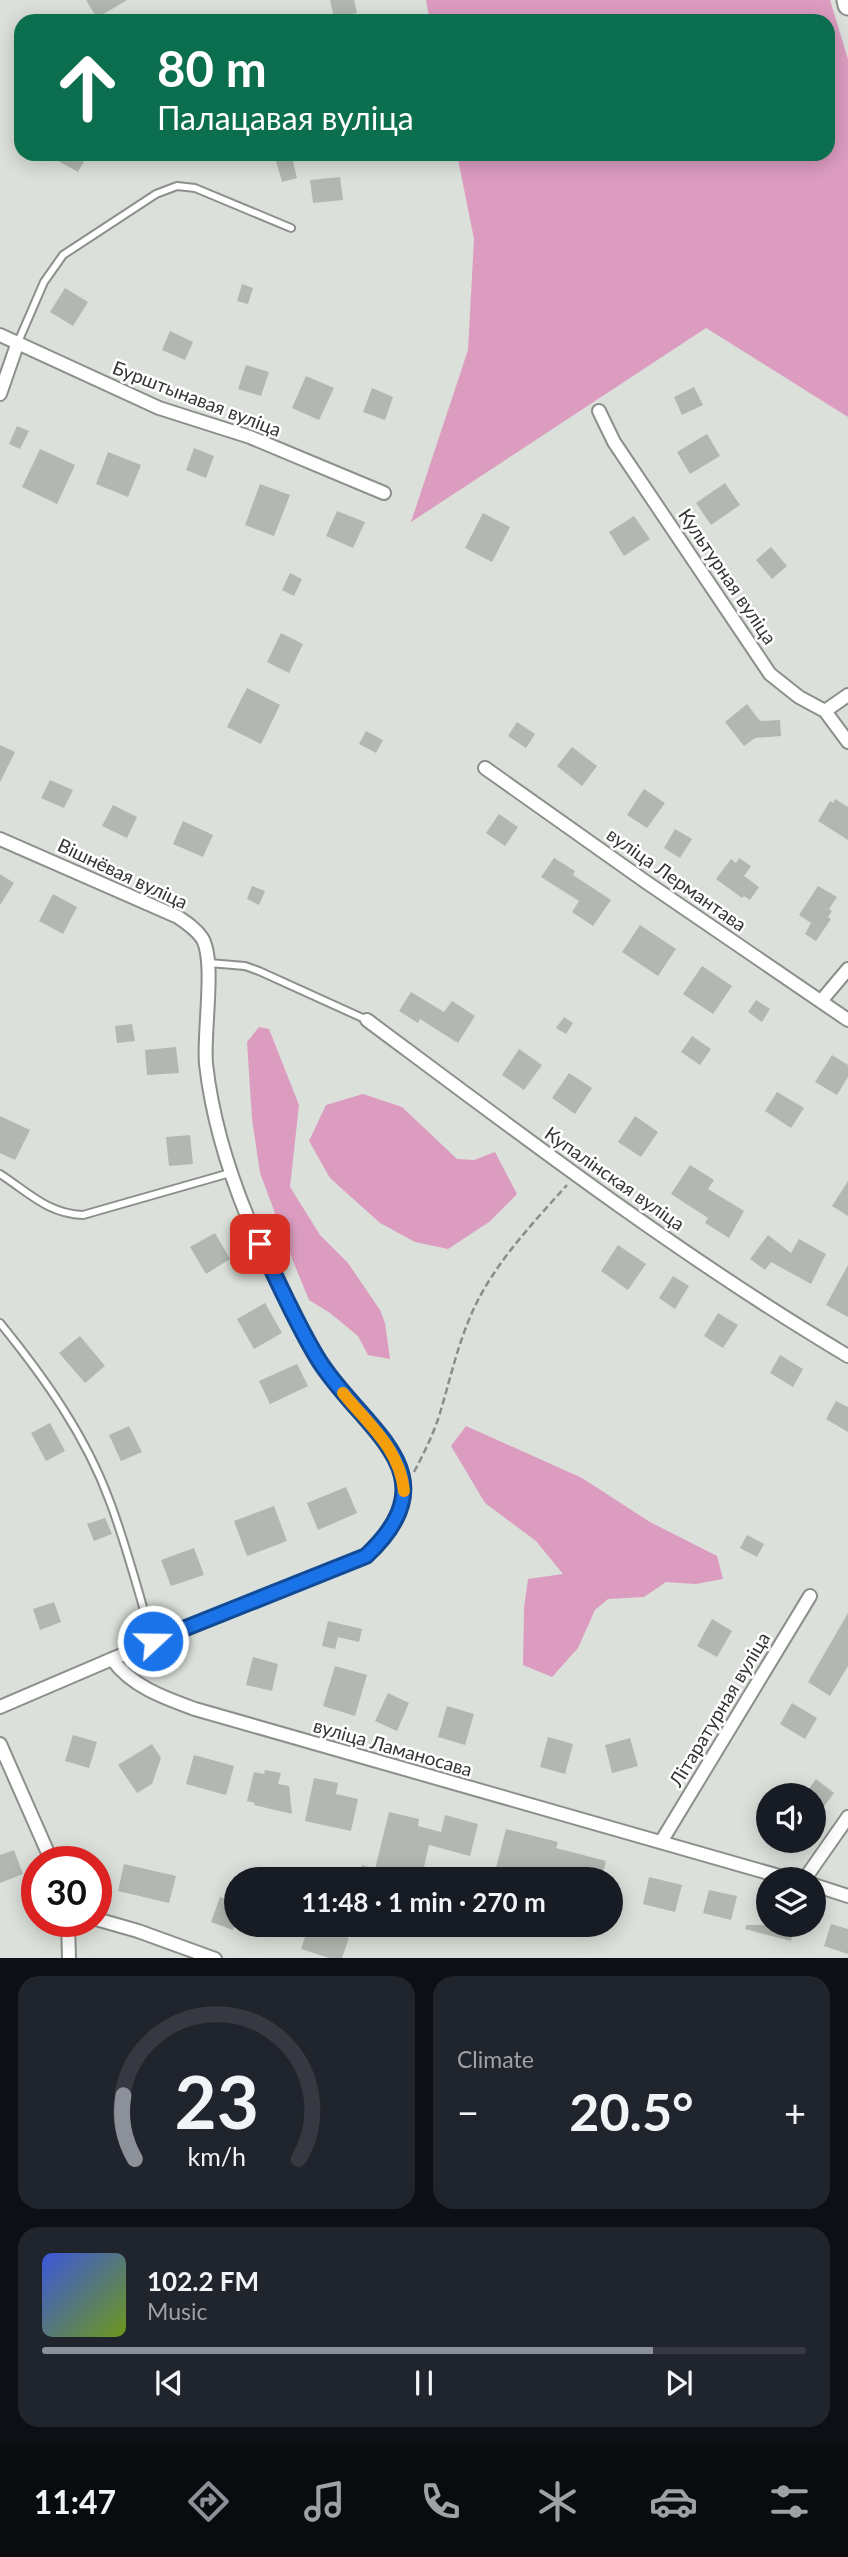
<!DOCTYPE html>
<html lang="en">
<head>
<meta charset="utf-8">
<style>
  body { margin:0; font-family:Lato,sans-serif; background:#20242c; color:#f1f3f6; height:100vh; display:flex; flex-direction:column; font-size:26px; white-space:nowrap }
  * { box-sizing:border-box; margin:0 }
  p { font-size:23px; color:#9ea1a6 }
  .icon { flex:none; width:38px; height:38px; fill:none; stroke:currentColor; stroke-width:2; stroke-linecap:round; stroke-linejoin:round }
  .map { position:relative; height:1958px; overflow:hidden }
  .details { display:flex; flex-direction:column; gap:18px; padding:18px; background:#0d0f14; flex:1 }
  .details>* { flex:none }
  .banner { position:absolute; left:14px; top:14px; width:821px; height:147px; border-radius:21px; box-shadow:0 4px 18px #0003; background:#0b6e4f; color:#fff; overflow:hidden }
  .controls { position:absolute; left:756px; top:1783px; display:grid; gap:14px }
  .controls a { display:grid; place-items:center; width:70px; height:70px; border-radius:50%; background:#171b24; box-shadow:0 4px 18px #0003; font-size:35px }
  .speed { position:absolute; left:21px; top:1846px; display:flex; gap:14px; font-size:35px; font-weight:700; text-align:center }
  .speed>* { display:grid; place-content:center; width:91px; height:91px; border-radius:50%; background:#171b24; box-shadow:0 4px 18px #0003; line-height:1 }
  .speed .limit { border:10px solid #d22; background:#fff; color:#111 }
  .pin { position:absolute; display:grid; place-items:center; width:60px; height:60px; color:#fff; margin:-30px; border-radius:14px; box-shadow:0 4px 10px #0006 }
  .me { position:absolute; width:77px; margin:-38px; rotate:69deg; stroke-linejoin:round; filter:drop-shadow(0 0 5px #0008) }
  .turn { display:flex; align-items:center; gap:24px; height:147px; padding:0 28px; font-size:32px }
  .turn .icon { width:91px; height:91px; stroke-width:2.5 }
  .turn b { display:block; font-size:49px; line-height:60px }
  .big { font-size:52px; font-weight:700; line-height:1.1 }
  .details .tile { flex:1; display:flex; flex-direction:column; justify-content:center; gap:10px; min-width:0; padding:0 24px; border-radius:21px; background:#20242c }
  .details .dial { align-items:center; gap:0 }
  .dial svg { height:182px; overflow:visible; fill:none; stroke:#363941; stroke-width:7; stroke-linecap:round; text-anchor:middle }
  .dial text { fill:#f1f3f6; stroke:none }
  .song { display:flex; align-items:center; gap:21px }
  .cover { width:84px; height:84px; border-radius:10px; background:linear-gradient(135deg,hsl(230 70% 55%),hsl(80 70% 35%)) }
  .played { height:7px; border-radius:4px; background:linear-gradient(90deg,#8c9099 80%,#363941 80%) }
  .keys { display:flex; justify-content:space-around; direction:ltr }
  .heat { display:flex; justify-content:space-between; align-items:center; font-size:38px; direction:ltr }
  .details .tiles { flex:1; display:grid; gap:18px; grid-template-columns:1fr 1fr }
  .tile:last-child { grid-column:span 2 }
  .trip { position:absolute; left:224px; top:1867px; width:399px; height:70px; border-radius:35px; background:#171b24; box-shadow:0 4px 18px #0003; font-weight:700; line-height:70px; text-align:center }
  .menu { display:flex; height:112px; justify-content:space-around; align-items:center; background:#090b0e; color:#9ea1a6 }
  .menu .icon { width:49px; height:49px }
  .menu .selected { color:#8c9099 }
  .menu b { font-size:32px; color:#f1f3f6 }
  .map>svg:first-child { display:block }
  .green { fill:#dc9cc0 }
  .building { fill:#b2b7b1 }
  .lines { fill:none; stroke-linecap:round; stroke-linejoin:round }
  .lane-casing { stroke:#8c908b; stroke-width:10 }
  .street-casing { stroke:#8c908b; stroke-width:16 }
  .secondary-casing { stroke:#8c908b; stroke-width:23 }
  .path { stroke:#8a8d89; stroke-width:2.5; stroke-dasharray:7 3.5; stroke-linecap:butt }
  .lane { stroke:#fff; stroke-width:6 }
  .street { stroke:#fff; stroke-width:12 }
  .secondary { stroke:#fff; stroke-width:19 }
  .route-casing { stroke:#114b97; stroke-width:18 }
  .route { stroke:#1a73e8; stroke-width:12 }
  .slow { stroke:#f59e0b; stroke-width:12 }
  .labels { text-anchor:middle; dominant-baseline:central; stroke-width:5; stroke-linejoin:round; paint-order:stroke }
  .street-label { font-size:19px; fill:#343634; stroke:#fff }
</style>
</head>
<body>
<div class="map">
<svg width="848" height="1959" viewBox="0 0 848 1959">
  <rect width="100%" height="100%" fill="#dbe0da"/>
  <!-- green -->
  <path class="green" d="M426,0H830L848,59V417L706,328L411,522L468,350L474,239L457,154H828V21H430Z
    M259,1027L269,1029L299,1105L290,1187L320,1235L348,1263L380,1310L385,1323L390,1359L368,1355L358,1336L330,1313L309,1300L293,1261L260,1173L252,1119L247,1042Z
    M363,1094L402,1107L457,1159L474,1160L495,1152L517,1194L489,1222L448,1249L415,1242L380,1223L330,1178L309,1141L326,1105Z
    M466,1426L582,1478L650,1522L717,1556L723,1579L696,1584L666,1582L644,1597L608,1599L595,1610L578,1648L552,1677L523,1665L524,1608L528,1579L563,1574L536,1541L485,1503L451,1446Z"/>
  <!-- building -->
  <path class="building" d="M86,0H127L97,18Z
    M330,0H354L357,13L334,18Z
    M46,154H88L78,172Z
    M274,154H291L297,178L282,182Z
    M340,177L343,200L313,203L310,180Z
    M242,284L253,288L248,304L237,301Z
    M65,288L88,302L73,326L50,312Z
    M170,331L193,342L185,360L162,350Z
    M246,365L269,372L261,396L238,389Z
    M306,376L334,388L319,420L292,408Z
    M694,387L703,405L682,415L674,397Z
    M372,388L393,397L385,420L363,412Z
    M17,426L29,431L20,449L9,444Z
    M707,434L720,456L690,474L677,452Z
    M194,448L214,456L206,478L186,470Z
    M40,449L75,465L57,504L22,487Z
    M108,452L141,465L128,497L96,484Z
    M725,483L740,505L711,525L696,503Z
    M260,484L290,495L274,536L245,525Z
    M337,511L365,522L353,548L326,536Z
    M483,513L510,527L492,562L465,548Z
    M634,516L650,539L624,556L609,532Z
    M771,547L787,566L772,579L756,560Z
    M290,573L302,579L294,596L282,590Z
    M281,633L303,644L289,673L267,662Z
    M247,688L280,705L261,744L227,727Z
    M747,704L760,721L780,720L781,736L755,738L744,746L725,722Z
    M517,722L535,734L526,748L508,736Z
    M366,731L383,740L376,753L359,744Z
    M0,745L15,752L0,782Z
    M572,747L597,766L582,786L557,766Z
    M50,780L73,790L64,808L41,798Z
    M644,789L665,803L647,828L627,815Z
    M835,799L848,807V840L818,821L830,801L833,803Z
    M113,805L137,817L127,838L102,826Z
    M499,814L518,827L505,846L486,833Z
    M183,821L213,835L203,857L173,844Z
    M675,829L692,839L680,858L664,848Z
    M554,858L575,871L573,875L611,900L593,926L572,912L579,901L541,877Z
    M739,858L751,866L744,876L759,887L750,900L744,896L742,898L716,879L731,859L736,863Z
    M0,874L14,883L0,905Z
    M252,886L265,891L259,905L247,899Z
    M818,886L837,897L829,909L832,911L828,917L831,919L816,941L805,934L811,923L799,915Z
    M53,894L77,907L63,934L39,921Z
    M640,925L676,949L658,976L622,952Z
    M702,966L732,986L713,1014L683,994Z
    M411,992L444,1012L452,1001L475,1016L458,1043L420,1019L418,1023L399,1011Z
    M756,1000L770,1009L762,1022L748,1012Z
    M564,1017L573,1023L566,1034L556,1028Z
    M132,1024L135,1041L117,1043L115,1026Z
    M692,1036L711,1049L700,1065L681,1052Z
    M176,1047L179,1073L147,1075L145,1050Z
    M519,1049L542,1065L524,1090L502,1075Z
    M832,1055L848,1065V1077L837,1095L815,1082Z
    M569,1073L592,1088L575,1114L552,1098Z
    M777,1092L804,1108L791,1128L765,1111Z
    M0,1116L30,1130L15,1160L0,1153Z
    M635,1116L658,1132L641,1157L618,1142Z
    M190,1135L193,1164L169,1166L166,1137Z
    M690,1165L714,1180L708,1189L744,1211L729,1238L705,1223L708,1218L671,1194Z
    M848,1181V1216L832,1206Z
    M215,1233L230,1259L206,1274L190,1247Z
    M768,1235L791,1253L799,1239L826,1254L811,1284L771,1262L765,1270L750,1259Z
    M618,1245L646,1264L628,1290L601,1271Z
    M848,1265V1317L826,1305Z
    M673,1276L689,1286L675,1309L659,1298Z
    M265,1303L282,1333L254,1349L237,1319Z
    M718,1313L738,1325L723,1348L704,1336Z
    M80,1336L105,1366L85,1383L59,1353Z
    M780,1355L803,1369L793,1387L770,1373Z
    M297,1364L308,1386L270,1404L259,1381Z
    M836,1401L848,1407V1432L826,1419Z
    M50,1423L65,1451L46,1461L31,1433Z
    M129,1426L142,1452L121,1461L109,1435Z
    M346,1487L357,1513L318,1530L307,1503Z
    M274,1506L287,1541L247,1556L234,1521Z
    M105,1518L112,1534L94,1541L87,1524Z
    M747,1535L764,1544L757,1557L740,1548Z
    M194,1548L204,1575L171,1586L161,1560Z
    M54,1602L61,1622L40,1630L33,1609Z
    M848,1613V1666L830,1696L808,1682Z
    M712,1619L732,1631L717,1657L697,1646Z
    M328,1621L362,1629L359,1642L338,1637L335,1649L322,1646Z
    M253,1657L278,1664L272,1691L246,1685Z
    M335,1666L367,1675L355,1716L323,1706Z
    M388,1693L409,1703L397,1731L375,1721Z
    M792,1703L817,1718L805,1739L780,1724Z
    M447,1706L474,1714L465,1745L438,1737Z
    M73,1735L97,1742L89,1768L65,1761Z
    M548,1737L573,1744L565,1774L540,1767Z
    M630,1738L638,1766L612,1773L605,1745Z
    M152,1744L161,1758L152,1784L137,1793L118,1765Z
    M194,1755L234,1766L226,1795L186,1784Z
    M265,1770L281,1773L278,1784L289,1786L292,1814L254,1805L255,1803L247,1801L254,1772L264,1774Z
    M314,1778L338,1783L336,1794L358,1799L351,1831L305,1821Z
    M816,1779L834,1793L814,1820V1796H804Z
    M389,1812L419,1819L418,1826L441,1832L445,1815L478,1824L470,1856L429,1845L421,1880H358L362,1865L375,1869Z
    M506,1829L558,1842L556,1848L606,1861L601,1880H537L496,1868Z
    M14,1850L23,1874L0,1883V1855Z
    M124,1864L176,1876L169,1903L118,1891Z
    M649,1877L682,1885L675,1912L643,1904Z
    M709,1890L737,1896L731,1920L703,1913Z
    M220,1897L236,1903V1919L233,1930L211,1922Z
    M831,1924L848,1929V1954L824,1946Z
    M309,1925L349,1938L342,1958H329L301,1949Z
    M746,1925H795L791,1941L745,1929Z"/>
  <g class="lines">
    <defs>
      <path id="lane" d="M18,342L44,282L63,255L156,194L177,186L195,188L291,228
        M209,963L245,966L259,971L367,1020
        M0,1174C28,1192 48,1214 83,1215L230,1173
        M0,1323C44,1377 86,1436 110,1502C127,1547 139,1595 153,1641"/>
      <path id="street" d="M0,335L159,408L250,437L384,493
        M0,394L18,342
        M599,411L614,442L770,674L799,697L825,711L848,742
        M825,711L848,695
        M485,768L646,882L848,1020
        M0,839L178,917C187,923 196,929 202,938C216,960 203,1033 206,1064C218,1170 267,1267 318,1360C331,1378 343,1395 358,1411C405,1464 428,1499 366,1556L112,1659
        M821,1001L848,969
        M367,1020C524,1137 680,1256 848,1356
        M0,1707L112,1659C132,1687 165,1698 195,1709L793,1880
        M0,1744L52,1862
        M661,1842L810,1596
        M804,1880L848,1817
        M814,1885L848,1896
        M96,1919L138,1931L215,1959
        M68,1922L69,1959"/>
      <path id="secondary" d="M847,0L848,5"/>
    </defs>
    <!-- lane casing -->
    <use href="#lane" class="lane-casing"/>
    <!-- street casing -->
    <use href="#street" class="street-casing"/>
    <!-- secondary casing -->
    <use href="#secondary" class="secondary-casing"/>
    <!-- path -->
    <path class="path" d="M414,1472C424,1453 434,1433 440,1413C450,1380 457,1347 471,1315C492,1266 531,1225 567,1185"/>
    <!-- lane -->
    <use href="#lane" class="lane"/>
    <!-- street -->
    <use href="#street" class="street"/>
    <!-- secondary -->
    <use href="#secondary" class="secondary"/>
  </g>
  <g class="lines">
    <defs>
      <path id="route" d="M153,1641L366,1556C456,1472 361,1429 318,1359C296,1323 278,1282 260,1244"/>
    </defs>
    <!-- route casing -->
    <use href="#route" class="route-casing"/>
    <!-- route -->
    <use href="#route" class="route"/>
    <!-- slow -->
    <path class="slow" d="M343,1393C368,1424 400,1449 404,1491"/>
  </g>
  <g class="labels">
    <!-- street labels -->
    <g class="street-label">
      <text transform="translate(197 398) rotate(21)">Бурштынавая вуліца</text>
      <text transform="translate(728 576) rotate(56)">Культурная вуліца</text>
      <text transform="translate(123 873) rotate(25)">Вішнёвая вуліца</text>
      <text transform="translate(677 879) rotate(35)">вуліца Лермантава</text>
      <text transform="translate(615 1178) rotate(35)">Купалінская вуліца</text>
      <text transform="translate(719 1709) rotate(-59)">Літаратурная вуліца</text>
      <text transform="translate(393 1747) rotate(16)">вуліца Ламаносава</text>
    </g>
  </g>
</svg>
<div class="controls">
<a><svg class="icon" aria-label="sound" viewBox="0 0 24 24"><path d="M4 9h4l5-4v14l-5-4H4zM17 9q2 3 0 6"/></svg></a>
<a><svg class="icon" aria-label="layers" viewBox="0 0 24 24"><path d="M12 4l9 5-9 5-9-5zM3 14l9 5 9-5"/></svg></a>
</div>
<div class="speed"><div class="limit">30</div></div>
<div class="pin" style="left:260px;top:1244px;background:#d93025"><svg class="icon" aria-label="arrive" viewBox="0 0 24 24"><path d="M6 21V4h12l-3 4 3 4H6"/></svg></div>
<svg class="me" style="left:153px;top:1641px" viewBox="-20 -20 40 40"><circle r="17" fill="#1a73e8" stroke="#fff" stroke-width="3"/><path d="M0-11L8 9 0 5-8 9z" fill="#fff"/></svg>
<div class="trip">11:48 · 1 min · 270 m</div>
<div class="banner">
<div class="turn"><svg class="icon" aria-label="ahead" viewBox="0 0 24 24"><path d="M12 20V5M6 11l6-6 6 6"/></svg><div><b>80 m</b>Палацавая вуліца</div></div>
</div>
</div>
<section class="details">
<div class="tiles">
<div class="tile dial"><svg viewBox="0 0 100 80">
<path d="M14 69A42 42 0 1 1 86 69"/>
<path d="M14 69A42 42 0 0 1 9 41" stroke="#8c9099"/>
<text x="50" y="56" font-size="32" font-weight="700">23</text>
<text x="50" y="72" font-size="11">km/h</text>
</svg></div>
<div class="tile"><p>Climate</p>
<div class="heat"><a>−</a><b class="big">20.5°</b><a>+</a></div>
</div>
<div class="tile">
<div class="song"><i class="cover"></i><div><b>102.2 FM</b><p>Music</p></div></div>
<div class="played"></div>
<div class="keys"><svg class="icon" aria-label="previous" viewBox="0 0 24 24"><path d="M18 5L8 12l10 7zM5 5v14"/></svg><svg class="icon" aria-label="pause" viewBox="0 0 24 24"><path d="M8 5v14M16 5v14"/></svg><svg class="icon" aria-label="next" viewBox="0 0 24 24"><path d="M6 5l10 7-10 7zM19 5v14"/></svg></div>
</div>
</div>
</section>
<nav class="menu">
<b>11:47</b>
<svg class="icon selected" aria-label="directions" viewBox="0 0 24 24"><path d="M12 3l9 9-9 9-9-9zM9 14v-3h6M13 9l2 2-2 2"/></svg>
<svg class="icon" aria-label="music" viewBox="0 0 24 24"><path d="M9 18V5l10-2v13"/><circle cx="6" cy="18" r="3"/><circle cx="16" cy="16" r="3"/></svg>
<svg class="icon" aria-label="phone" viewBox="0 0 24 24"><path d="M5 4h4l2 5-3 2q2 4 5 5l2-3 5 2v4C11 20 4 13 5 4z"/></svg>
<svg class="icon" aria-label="climate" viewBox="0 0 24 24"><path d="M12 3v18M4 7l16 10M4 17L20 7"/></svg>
<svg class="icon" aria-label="car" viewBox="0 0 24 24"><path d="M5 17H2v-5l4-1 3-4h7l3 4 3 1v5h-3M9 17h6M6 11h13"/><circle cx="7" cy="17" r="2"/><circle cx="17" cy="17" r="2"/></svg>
<svg class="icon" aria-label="filters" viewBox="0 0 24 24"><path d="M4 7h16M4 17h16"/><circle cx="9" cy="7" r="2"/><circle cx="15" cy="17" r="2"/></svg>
</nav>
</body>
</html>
